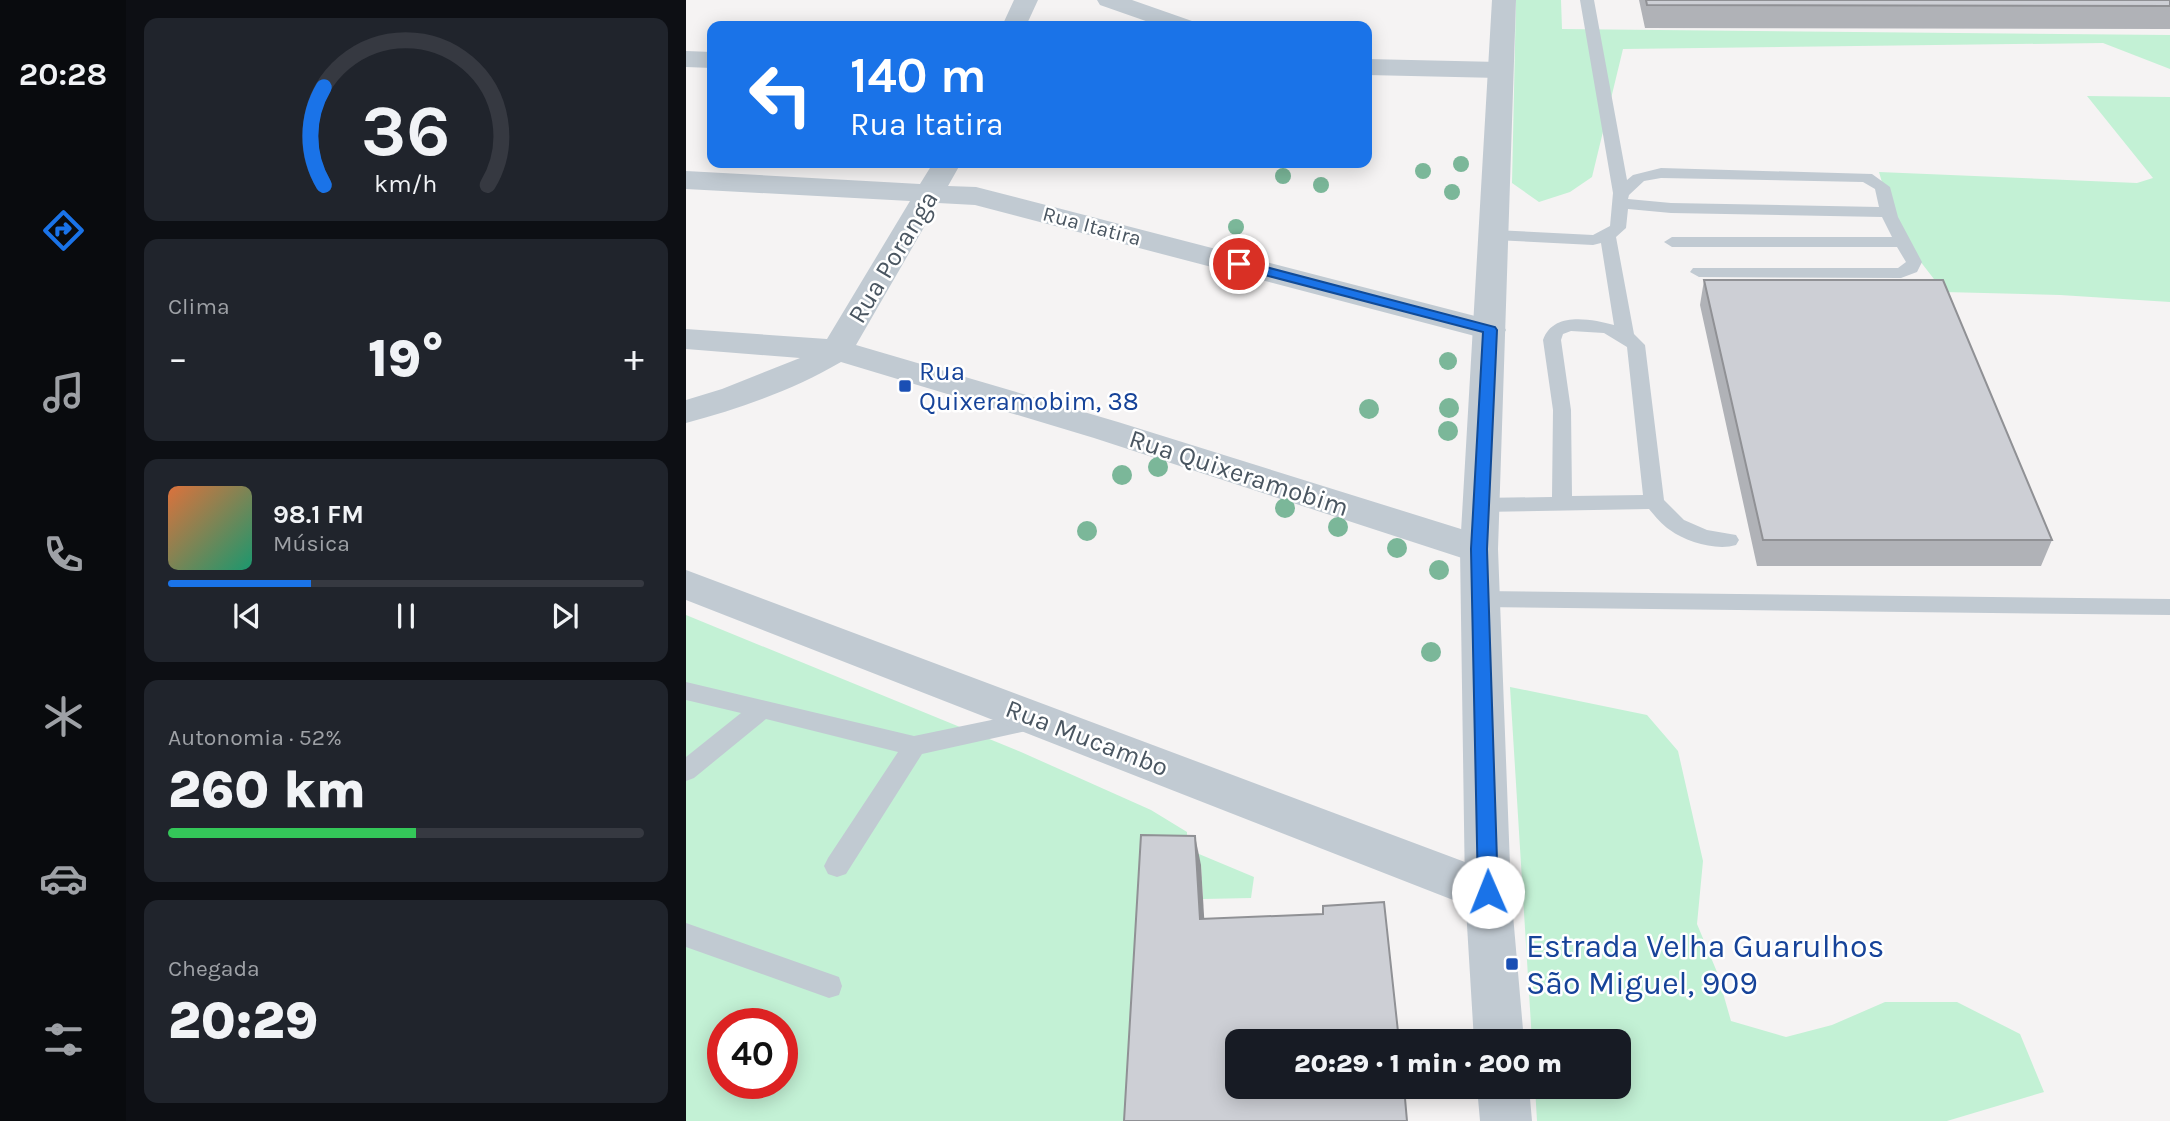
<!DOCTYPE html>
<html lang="pt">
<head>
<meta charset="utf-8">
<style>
  body { margin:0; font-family:Karla,sans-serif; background:#20242c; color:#f1f3f6; height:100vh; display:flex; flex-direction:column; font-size:26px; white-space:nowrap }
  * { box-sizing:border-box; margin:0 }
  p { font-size:23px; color:#9ea1a6 }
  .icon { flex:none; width:38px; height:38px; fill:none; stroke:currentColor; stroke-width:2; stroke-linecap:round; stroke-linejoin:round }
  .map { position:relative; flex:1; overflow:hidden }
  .drawer { display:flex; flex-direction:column; gap:18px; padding:18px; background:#0d0f14; width:560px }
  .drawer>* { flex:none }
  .hud { position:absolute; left:21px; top:21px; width:665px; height:147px; border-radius:14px; box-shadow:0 4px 18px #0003; background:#1a73e8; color:#fff; overflow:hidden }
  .speed { position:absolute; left:21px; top:1008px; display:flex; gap:14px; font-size:35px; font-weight:700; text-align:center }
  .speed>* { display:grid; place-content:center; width:91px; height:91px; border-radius:50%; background:#171b24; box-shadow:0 4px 18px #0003; line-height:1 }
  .speed .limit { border:10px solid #d22; background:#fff; color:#111 }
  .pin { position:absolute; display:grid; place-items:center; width:60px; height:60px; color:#fff; margin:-30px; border:4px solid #fff; border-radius:50%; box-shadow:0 2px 7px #0007 }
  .me { position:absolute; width:77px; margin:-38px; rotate:359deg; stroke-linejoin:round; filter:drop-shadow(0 0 5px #0008) }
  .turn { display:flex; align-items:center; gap:24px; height:147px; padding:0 28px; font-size:32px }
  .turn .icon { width:91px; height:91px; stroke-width:2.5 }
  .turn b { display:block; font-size:49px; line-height:60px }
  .big { font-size:52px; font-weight:800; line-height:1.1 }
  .drawer .widget { flex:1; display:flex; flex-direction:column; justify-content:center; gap:10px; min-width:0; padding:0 24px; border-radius:14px; background:#20242c }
  .drawer .dial { align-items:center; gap:0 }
  .dial svg { height:182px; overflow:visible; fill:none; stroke:#363941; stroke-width:7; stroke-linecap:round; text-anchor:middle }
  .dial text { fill:#f1f3f6; stroke:none }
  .song { display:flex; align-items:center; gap:21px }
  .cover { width:84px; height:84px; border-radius:10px; background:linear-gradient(135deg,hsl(20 70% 55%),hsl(160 70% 35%)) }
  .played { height:7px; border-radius:4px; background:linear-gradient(90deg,#1a73e8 30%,#363941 30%) }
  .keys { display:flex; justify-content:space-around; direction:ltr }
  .heat { display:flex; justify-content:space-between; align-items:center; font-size:38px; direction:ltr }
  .charge { height:10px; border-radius:5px; background:linear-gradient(90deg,#34c759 52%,#363941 0) }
  .trip { position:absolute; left:539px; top:1029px; width:406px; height:70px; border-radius:14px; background:#171b24; box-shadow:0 4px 18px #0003; font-weight:800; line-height:70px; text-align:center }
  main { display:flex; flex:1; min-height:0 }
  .tabs { display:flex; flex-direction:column; width:126px; justify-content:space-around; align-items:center; background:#090b0e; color:#9ea1a6 }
  .tabs .icon { width:49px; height:49px }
  .tabs .on { color:#1a73e8 }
  .tabs b { font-size:32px; color:#f1f3f6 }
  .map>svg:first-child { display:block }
  .green { fill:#c3f1d5; fill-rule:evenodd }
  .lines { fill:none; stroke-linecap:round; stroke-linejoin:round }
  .service { fill:#c1cad2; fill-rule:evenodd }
  .minor { fill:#c1cad2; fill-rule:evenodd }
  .tertiary { fill:#c1cad2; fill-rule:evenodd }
  .tree { fill:#7bb799 }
  .wall { fill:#b0b2b7 }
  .shaded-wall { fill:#909195 }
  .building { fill:#cdcfd5; stroke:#909195; stroke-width:2 }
  .route { fill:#1a73e8; stroke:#114b97; stroke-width:2 }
  .transit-dot { fill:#1a4fb4; stroke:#fff; stroke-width:2.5 }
  .labels { text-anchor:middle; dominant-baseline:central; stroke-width:5; stroke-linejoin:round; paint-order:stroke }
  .far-street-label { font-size:21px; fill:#4a5661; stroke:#fff }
  .street-label { font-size:26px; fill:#4a5661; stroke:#fff }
  .transit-label { font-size:26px; fill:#164399; stroke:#fff; text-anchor:start }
  .near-transit-label { font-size:32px; fill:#164399; stroke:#fff; text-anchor:start }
</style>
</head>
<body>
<main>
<nav class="tabs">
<b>20:28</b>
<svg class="icon on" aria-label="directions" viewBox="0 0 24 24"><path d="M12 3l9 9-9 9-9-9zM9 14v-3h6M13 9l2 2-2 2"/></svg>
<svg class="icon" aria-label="music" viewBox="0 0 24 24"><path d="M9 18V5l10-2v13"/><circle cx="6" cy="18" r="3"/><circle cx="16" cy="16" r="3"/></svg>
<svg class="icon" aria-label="phone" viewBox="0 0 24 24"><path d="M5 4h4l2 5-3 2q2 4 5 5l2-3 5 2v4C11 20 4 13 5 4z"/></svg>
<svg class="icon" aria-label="climate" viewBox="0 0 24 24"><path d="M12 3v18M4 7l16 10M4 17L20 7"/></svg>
<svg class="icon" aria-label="car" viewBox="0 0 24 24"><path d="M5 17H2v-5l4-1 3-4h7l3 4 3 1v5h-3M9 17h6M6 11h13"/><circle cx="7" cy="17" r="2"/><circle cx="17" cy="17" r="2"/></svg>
<svg class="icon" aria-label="filters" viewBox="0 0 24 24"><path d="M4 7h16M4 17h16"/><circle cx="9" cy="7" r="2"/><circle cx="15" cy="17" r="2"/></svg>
</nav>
<section class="drawer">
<div class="widget dial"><svg viewBox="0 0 100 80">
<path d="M14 69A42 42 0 1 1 86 69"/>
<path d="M14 69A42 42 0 0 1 14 26" stroke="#1a73e8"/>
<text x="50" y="56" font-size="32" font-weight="700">36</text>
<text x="50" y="72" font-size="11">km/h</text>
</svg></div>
<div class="widget"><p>Clima</p>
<div class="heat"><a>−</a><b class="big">19°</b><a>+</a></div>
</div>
<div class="widget">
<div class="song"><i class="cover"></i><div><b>98.1 FM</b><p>Música</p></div></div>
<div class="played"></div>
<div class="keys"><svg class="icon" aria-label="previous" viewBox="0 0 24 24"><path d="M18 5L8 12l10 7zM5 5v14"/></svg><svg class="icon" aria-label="pause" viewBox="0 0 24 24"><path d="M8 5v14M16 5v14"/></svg><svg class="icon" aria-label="next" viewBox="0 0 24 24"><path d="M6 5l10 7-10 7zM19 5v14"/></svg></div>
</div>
<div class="widget"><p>Autonomia · 52%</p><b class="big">260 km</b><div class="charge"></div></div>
<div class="widget"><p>Chegada</p><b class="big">20:29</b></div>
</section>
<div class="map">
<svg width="1484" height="1121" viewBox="0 0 1484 1121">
  <rect width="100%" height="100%" fill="#f5f3f3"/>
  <!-- green -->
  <path class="green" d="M830,0H875L876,29L1484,35V69L1417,43L937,49L906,177L884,192L853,202L826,183Z
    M1401,96L1484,97V302L1374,295L1258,292L1210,230L1193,172L1451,183L1467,178Z
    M0,615L335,752L465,810L501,832V849L568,877L565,898L517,899L515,865L449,1121H0ZM37,1024H96V1083H37Z
    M824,687L961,715L992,751L1017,861L1011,924L1031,972L1045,1021L1100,1037L1146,1025L1199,1002H1271L1334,1034L1358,1092L1261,1121H851L849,1087H933V1041H846Z"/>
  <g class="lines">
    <!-- service -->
    <path class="service" d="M894,0H908L941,180L947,175L975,168L1186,174L1204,187L1212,217L1236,262L1231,272L1215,278L1013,277L1004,272L1007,268H1212L1220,262L1211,247H986L978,242L986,237H1206L1196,217L985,213L942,209L940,228L930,237L948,334L959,345L978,500L998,520L1021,530L1050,535L1053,540L1050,545C1031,551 1000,542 984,530C976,525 969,516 963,509L794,512L787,510L784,505L787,500L794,498L866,497L867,410L857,340C867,311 905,319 928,325L915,243L907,245L808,240L800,235L808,230L907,235L924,226L927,193ZM975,178L1177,182L1189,189L1193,207L985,203L942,199L943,195L958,181ZM885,331L918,333L941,347L957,495L886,496L885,410L875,340L877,334Z
      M794,591L1484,599V615L794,607L786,605L783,599L786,593Z
      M0,682L228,736L349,711L357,713L361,720L357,727L349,729L236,754L160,874L151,877L142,874L138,866L142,858L212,752L80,719L8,778L0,781V757L55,713L0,700Z
      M0,923L153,977L156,986L153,995L143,998L0,947Z"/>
    <!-- minor -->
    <path class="minor" d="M328,0H352L340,26H316Z
      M411,0H446L506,21L509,26H474L414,5Z
      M0,51L26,52V68L0,67Z
      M681,59L813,62L822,64L826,70L822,76L813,78L681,75Z
      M247,163H275L262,186L290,187L816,323L820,330L816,337L804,340L289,205L252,203L170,345L432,422L807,539L812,549L807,559L793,563L779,559L408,438L155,362C107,390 53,409 0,423V400L36,389L114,358L0,349V329L141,339L224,201L0,189V171L234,184Z
      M0,570L819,877L825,892L819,907L802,913L785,907L0,600Z"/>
    <!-- tertiary -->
    <path class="tertiary" d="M806,0H830L812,549L825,892L838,1041H788L779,892L774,549Z
      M791,1087H843L846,1121H794Z"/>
  </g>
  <!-- trees -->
  <g class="tree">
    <circle cx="775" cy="164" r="8"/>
    <circle cx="737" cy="171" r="8"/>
    <circle cx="597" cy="176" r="8"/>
    <circle cx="635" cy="185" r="8"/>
    <circle cx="766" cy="192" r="8"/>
    <circle cx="550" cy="227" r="8"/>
    <circle cx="762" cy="361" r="9"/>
    <circle cx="763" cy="408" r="10"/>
    <circle cx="683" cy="409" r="10"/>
    <circle cx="762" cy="431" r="10"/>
    <circle cx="472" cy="467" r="10"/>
    <circle cx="436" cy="475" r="10"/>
    <circle cx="599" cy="508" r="10"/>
    <circle cx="652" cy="527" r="10"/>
    <circle cx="401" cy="531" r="10"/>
    <circle cx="711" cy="548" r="10"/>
    <circle cx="753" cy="570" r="10"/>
    <circle cx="745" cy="652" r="10"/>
  </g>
  <!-- wall -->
  <path class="wall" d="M953,0H1484V29L959,28Z
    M1018,280L1366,540L1355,566H1071L1014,305Z"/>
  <!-- shaded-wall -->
  <path class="shaded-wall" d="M509,836L515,865L520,948L514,919Z"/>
  <!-- building -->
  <path class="building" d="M960,0H1484V6L961,5Z
    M1018,280H1257L1366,540H1077Z
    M455,835L509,836L514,919L637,914V906L698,902L713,1041H551V1087H718L721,1121H438Z"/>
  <!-- route -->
  <path class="route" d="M553,260L809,327L811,330L801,549L812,892L809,898L802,900L795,898L792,892L785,549L797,332L548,267V261Z"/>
  <!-- markers -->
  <g class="transit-dot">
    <rect x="212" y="379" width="14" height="14" rx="3.5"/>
    <rect x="819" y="957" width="14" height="14" rx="3.5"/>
  </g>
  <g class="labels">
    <!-- far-street labels -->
    <g class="far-street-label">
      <text transform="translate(406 226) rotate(15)">Rua Itatira</text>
    </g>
    <!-- street labels -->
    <g class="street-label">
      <text transform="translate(207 257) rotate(-59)">Rua Poranga</text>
      <text transform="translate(553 473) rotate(18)">Rua Quixeramobim</text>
      <text transform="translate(401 738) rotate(21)">Rua Mucambo</text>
    </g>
    <!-- transit labels -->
    <g class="transit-label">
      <text x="233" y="371">Rua<tspan x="233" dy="30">Quixeramobim, 38</tspan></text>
    </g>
    <!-- near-transit labels -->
    <g class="near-transit-label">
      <text x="840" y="946">Estrada Velha Guarulhos<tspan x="840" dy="37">São Miguel, 909</tspan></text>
    </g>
  </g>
</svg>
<div class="speed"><div class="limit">40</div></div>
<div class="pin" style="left:553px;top:264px;background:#d93025"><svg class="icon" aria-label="arrive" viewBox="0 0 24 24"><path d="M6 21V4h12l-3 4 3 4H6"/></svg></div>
<svg class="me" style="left:802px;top:892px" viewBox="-20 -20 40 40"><circle r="19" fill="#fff"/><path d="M0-13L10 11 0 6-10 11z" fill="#1a73e8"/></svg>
<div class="trip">20:29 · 1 min · 200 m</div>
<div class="hud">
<div class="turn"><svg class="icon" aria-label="left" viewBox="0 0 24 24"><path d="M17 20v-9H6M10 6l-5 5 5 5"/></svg><div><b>140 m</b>Rua Itatira</div></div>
</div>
</div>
</main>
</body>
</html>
